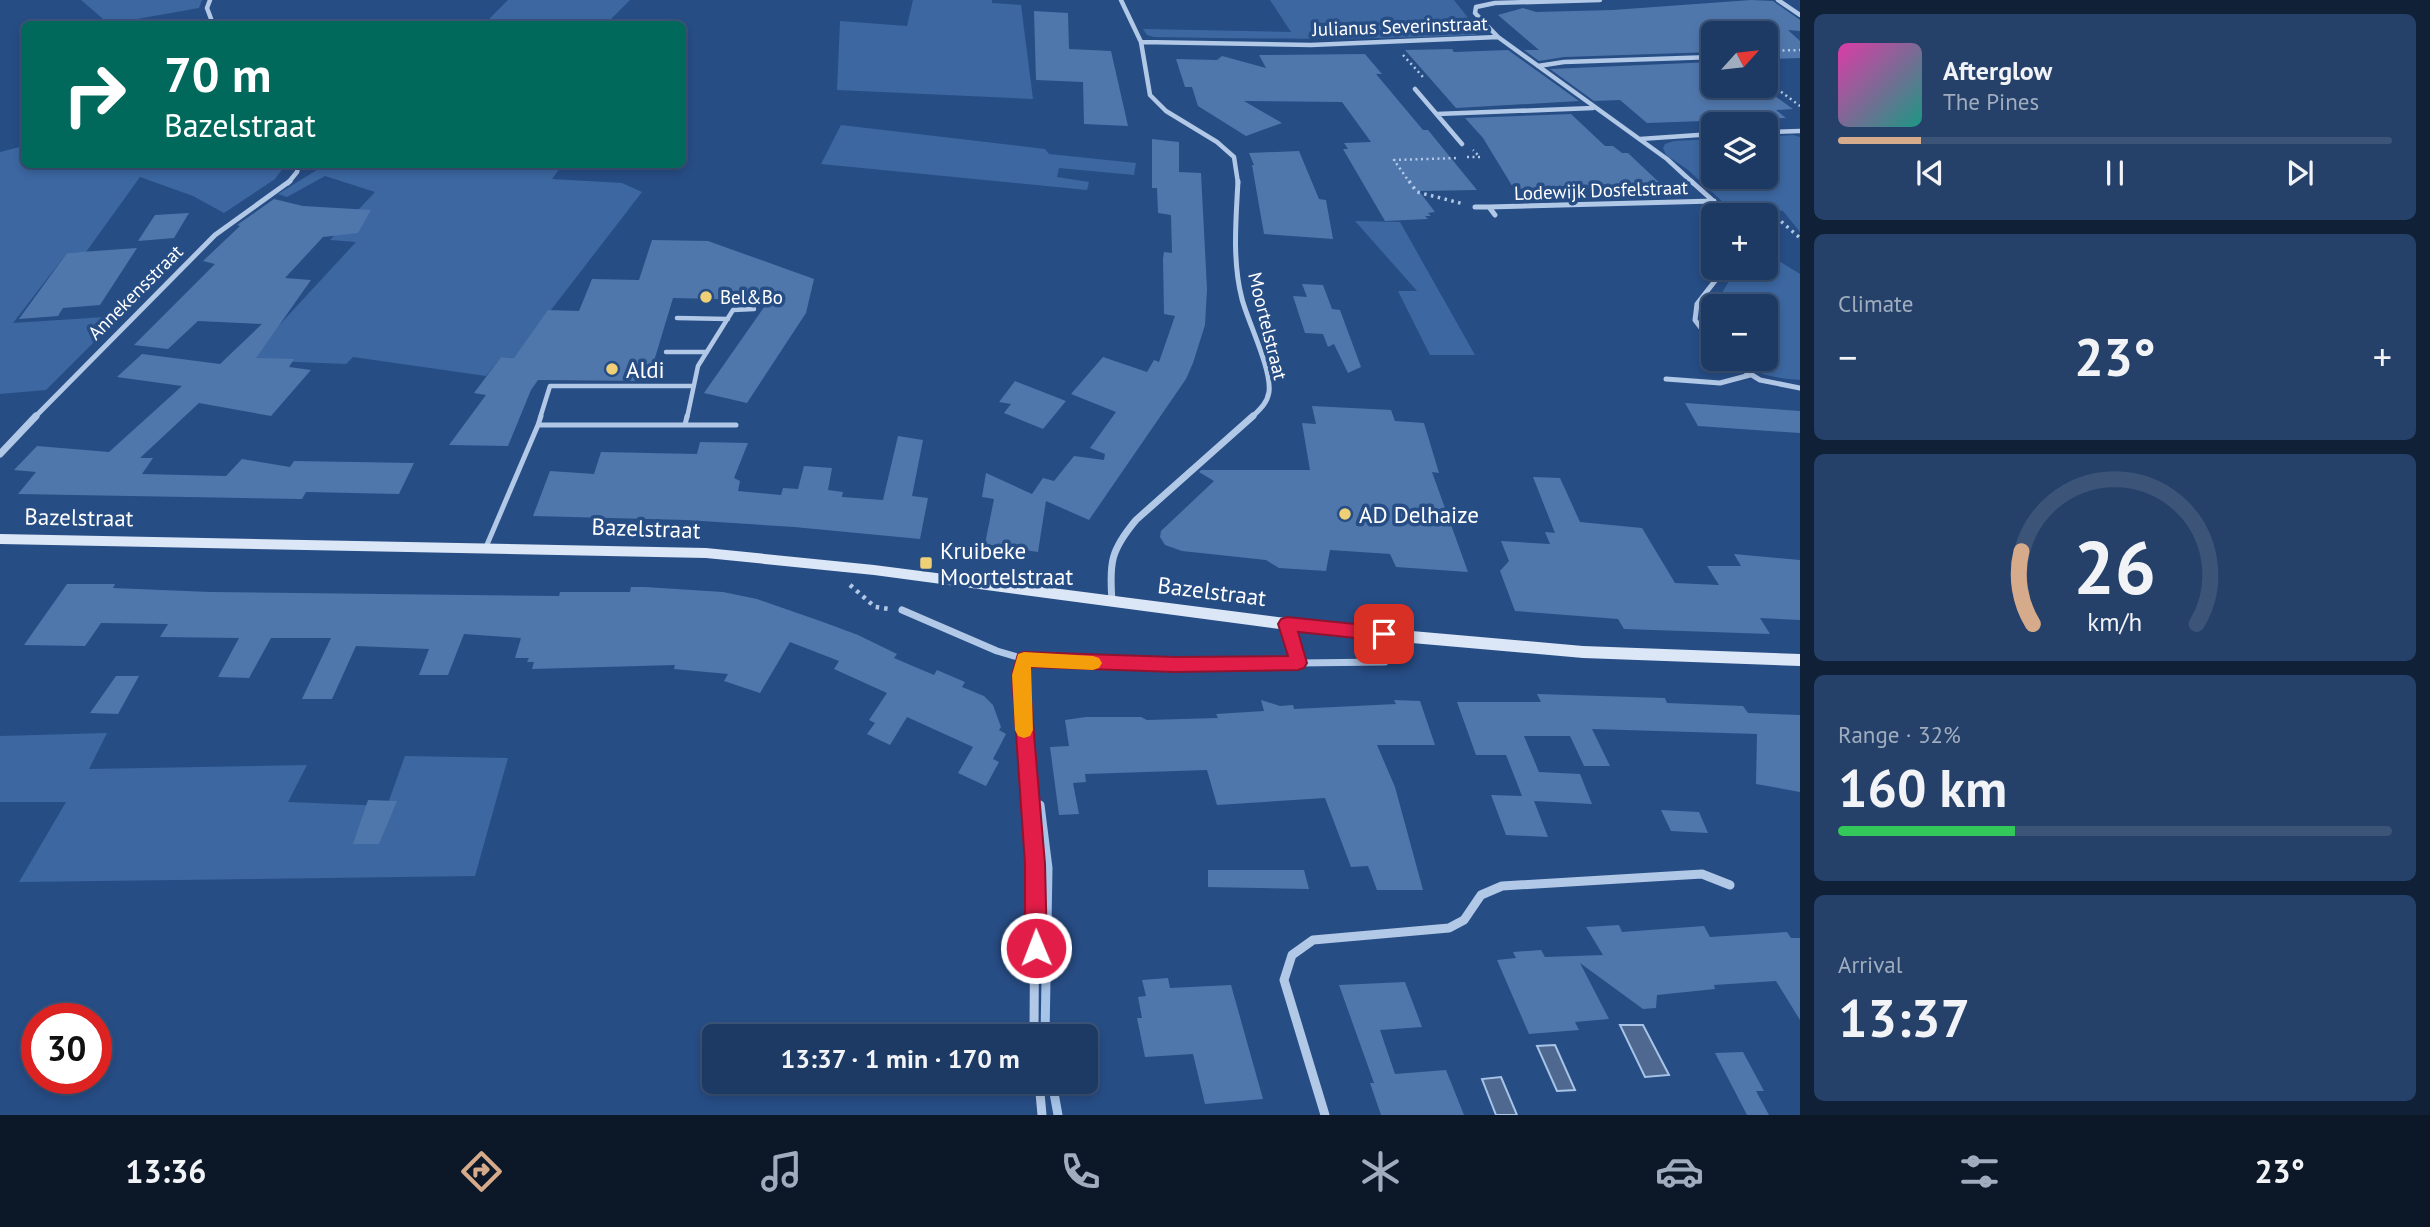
<!DOCTYPE html>
<html lang="en">
<head>
<meta charset="utf-8">
<style>
  body { margin:0; font-family:"PT Sans",sans-serif; background:#25416a; color:#f1f3f6; height:100vh; display:flex; flex-direction:column; font-size:26px; white-space:nowrap }
  * { box-sizing:border-box; margin:0 }
  p { font-size:23px; color:#a0adbf }
  .icon { flex:none; width:38px; height:38px; fill:none; stroke:currentColor; stroke-width:2; stroke-linecap:round; stroke-linejoin:round }
  .map { position:relative; flex:1; overflow:hidden }
  .side { display:flex; flex-direction:column; gap:14px; padding:14px; background:#102037; width:630px }
  .side>* { flex:none }
  .hud { position:absolute; left:21px; top:21px; width:665px; height:147px; border-radius:10px; box-shadow:0 4px 10px #0003,0 0 0 2px #3b5478; background:#00695c; color:#fff; overflow:hidden }
  .needle { width:46px; rotate:63deg }
  .fabs { position:absolute; left:1701px; top:21px; display:grid; gap:14px }
  .fabs a { display:grid; place-items:center; width:77px; height:77px; border-radius:10px; background:#1d3a64; box-shadow:0 4px 10px #0003,0 0 0 2px #3b5478; font-size:35px }
  .speed { position:absolute; left:21px; top:1003px; display:flex; gap:14px; font-size:35px; font-weight:700; text-align:center }
  .speed>* { display:grid; place-content:center; width:91px; height:91px; border-radius:50%; background:#1d3a64; box-shadow:0 4px 10px #0003,0 0 0 2px #3b5478; line-height:1 }
  .speed .limit { border:10px solid #d22; background:#fff; color:#111 }
  .pin { position:absolute; display:grid; place-items:center; width:60px; height:60px; color:#fff; margin:-30px; border-radius:14px; box-shadow:0 4px 10px #0006 }
  .me { position:absolute; width:77px; margin:-38px; rotate:359deg; stroke-linejoin:round; filter:drop-shadow(0 0 5px #0008) }
  .turn { display:flex; align-items:center; gap:24px; height:147px; padding:0 28px; font-size:32px }
  .turn .icon { width:91px; height:91px; stroke-width:2.5 }
  .turn b { display:block; font-size:49px; line-height:60px }
  .big { font-size:52px; font-weight:700; line-height:1.1 }
  .side .tile { flex:1; display:flex; flex-direction:column; justify-content:center; gap:10px; min-width:0; padding:0 24px; border-radius:10px; background:#25416a }
  .side .dial { align-items:center; gap:0 }
  .dial svg { height:182px; overflow:visible; fill:none; stroke:#3b5478; stroke-width:7; stroke-linecap:round; text-anchor:middle }
  .dial text { fill:#f1f3f6; stroke:none }
  .song { display:flex; align-items:center; gap:21px }
  .cover { width:84px; height:84px; border-radius:10px; background:linear-gradient(135deg,hsl(320 70% 55%),hsl(170 70% 35%)) }
  .played { height:7px; border-radius:4px; background:linear-gradient(90deg,#d6ab8b 15%,#3b5478 15%) }
  .keys { display:flex; justify-content:space-around; direction:ltr }
  .heat { display:flex; justify-content:space-between; align-items:center; font-size:38px; direction:ltr }
  .charge { height:10px; border-radius:5px; background:linear-gradient(90deg,#34c759 32%,#3b5478 0) }
  .trip { position:absolute; left:702px; top:1024px; width:396px; height:70px; border-radius:10px; background:#1d3a64; box-shadow:0 4px 10px #0003,0 0 0 2px #3b5478; font-weight:700; line-height:70px; text-align:center }
  .dock { display:flex; height:112px; justify-content:space-around; align-items:center; background:#0c1728; color:#a0adbf }
  .dock .icon { width:49px; height:49px }
  .dock .on { color:#d6ab8b }
  .dock b { font-size:32px; color:#f1f3f6 }
  main { display:flex; flex:1; min-height:0 }
  .map>svg:first-child { display:block }
  .green { fill:#3c67a1 }
  .water { fill:#4e6890; stroke:#a6c3e8; stroke-width:2 }
  .lines { fill:none; stroke-linecap:round; stroke-linejoin:round }
  .stream { stroke:#a6c3e8; stroke-width:9 }
  .building { fill:#5077ac }
  .path-far2 { stroke:#b1c8e7; stroke-width:2.5; stroke-dasharray:2 3.5; stroke-linecap:butt }
  .path-far1 { stroke:#b1c8e7; stroke-width:3.5; stroke-dasharray:2.5 4.5; stroke-linecap:butt }
  .path { stroke:#b1c8e7; stroke-width:4.5; stroke-dasharray:3.5 5; stroke-linecap:butt }
  .lane-far1 { stroke:#b1c8e7; stroke-width:4.5 }
  .lane { stroke:#b1c8e7; stroke-width:5 }
  .street-far3 { stroke:#b1c8e7; stroke-width:4.5 }
  .street-far2 { stroke:#b1c8e7; stroke-width:5 }
  .street-far1 { stroke:#b1c8e7; stroke-width:7 }
  .street { stroke:#b1c8e7; stroke-width:9 }
  .secondary { fill:#dbe6f7; fill-rule:evenodd }
  .route { fill:#e11d48; stroke:#92132f; stroke-width:2 }
  .slow { fill:#f59e0b }
  .poi-dot { fill:#f0d077; stroke:#274d85; stroke-width:2.5 }
  .labels { text-anchor:middle; dominant-baseline:central; stroke-width:7; stroke-linejoin:round; paint-order:stroke }
  .far-street-label { font-size:19px; fill:#fff; stroke:#274d85 }
  .far-poi-label { font-size:19px; fill:#fff; stroke:#274d85; text-anchor:start }
  .poi-label { font-size:23px; fill:#fff; stroke:#274d85; text-anchor:start }
  .street-label { font-size:23px; fill:#fff; stroke:#274d85 }
</style>
</head>
<body>
<main>
<div class="map">
<svg width="1800" height="1115" viewBox="0 0 1800 1115">
  <rect width="100%" height="100%" fill="#274d85"/>
  <!-- green -->
  <path class="green" d="M81,0H202L199,8L109,24Z
    M508,0H630L606,24H484Z
    M913,0H992V3L1021,5L1033,99L837,90L840,21L907,26Z
    M1270,0H1454L1479,32L1475,35C1367,40 1261,39 1154,37L1147,35L1143,29L1291,32Z
    M841,125L1045,149L1049,154L1136,163L1134,175L1059,168L1057,177L1089,182L1087,190L821,164Z
    M1793,135L1800,137V232L1783,211L1724,203L1687,169L1666,155L1663,148L1665,144L1674,141L1713,139V177H1766V137Z
    M24,146V164H282L284,167L275,179L224,213L193,196L140,177L86,252L67,253L13,323L120,316L46,390L0,394V152Z
    M325,165H562L552,179L622,183L642,192L514,358L501,357L486,376L353,357L346,364L247,360L356,242L330,240L375,192L325,176L287,197L278,194Z
    M1355,221L1400,222L1475,355H1430L1398,291H1417Z
    M1766,253L1800,274V380C1774,378 1756,375 1735,359H1766V306H1713V323L1710,313L1737,268H1766Z
    M107,733L89,769L307,765L288,802L387,806L405,756L508,758L475,876L19,882L66,802H0V736Z"/>
  <!-- water -->
  <path class="water" d="M1620,1025H1643L1669,1075L1645,1077Z
    M1555,1045L1575,1090L1557,1091L1537,1046Z
    M1501,1077L1517,1115H1496L1482,1079Z"/>
  <g class="lines">
    <!-- stream -->
    <path class="stream" d="M1040,805L1048,868L1045,1036
      M1052,1082L1058,1115"/>
  </g>
  <!-- building -->
  <path class="building" d="M1751,0L1773,1L1800,20V31L1788,30L1800,41V58L1766,59V33L1713,32V52L1564,57L1539,61L1524,50H1539L1498,15L1523,8L1536,12L1613,10Z
    M1034,11L1068,13L1069,49L1111,51L1128,126L1084,124L1083,82L1036,80Z
    M1452,49L1454,52L1508,50L1579,101L1456,108L1405,50Z
    M1365,54L1382,74H1376L1423,130H1428L1477,190L1419,191L1435,212L1428,213L1431,216H1425L1428,219L1385,221L1343,149H1348L1344,143L1371,142L1342,102L1244,101L1282,123L1246,136L1198,106L1192,87H1185L1176,59L1217,60L1222,56L1266,68L1259,55Z
    M1713,62V87L1761,86L1793,109L1776,110L1786,118L1647,123L1620,100L1594,101L1550,69Z
    M1571,114L1605,146H1613L1622,153H1628L1664,187L1514,189L1483,138L1465,118Z
    M1152,139L1179,142V172L1201,173L1207,289L1205,325L1193,363L1186,379L1089,520L1046,501L1038,552L985,544L994,499L982,497L986,473L1032,494L1043,478L1054,481L1074,456L1104,460L1105,454L1090,448L1116,412L1071,394L1103,357L1147,372L1154,360L1159,362L1175,316L1164,314L1163,259L1164,252L1172,253L1171,215L1158,213L1157,188H1152Z
    M1299,151L1319,199L1326,200L1333,239L1264,234L1252,165H1254L1249,153Z
    M274,199L303,206L371,210L358,233L323,237L285,278L311,280L256,358L294,359L289,367L311,370L271,416L199,403L140,458H153L142,474L226,476L242,459L290,467L294,461L414,463L399,494L306,492L302,499L18,494L36,472L14,470L37,446L109,452L182,386L117,377L142,354L220,364L262,324L198,321L168,349L134,345L215,264L203,261L240,226L237,225Z
    M189,213L174,238L138,241L155,215Z
    M652,240L708,241L814,279L806,313L747,403L704,393L769,300L673,298L648,381L538,380L531,390L508,446L449,445L486,395L474,393L501,357L514,358L548,310L579,311L592,279L639,280Z
    M137,248L100,305L63,308L58,316L19,319L67,253Z
    M1302,284L1323,285L1332,309L1340,310L1361,367L1348,373L1334,344L1328,347L1323,334L1305,333L1293,296L1307,297Z
    M1015,381L1066,401L1043,429L1004,413L1011,404L999,402Z
    M1685,403L1800,411V433L1698,426Z
    M1312,406L1391,410L1395,421L1424,423L1439,473L1432,472L1468,572L1396,567L1390,554L1330,550L1326,571L1279,568L1266,560L1182,551L1165,545L1160,537L1161,531L1214,481L1199,472L1201,470H1310L1302,423L1316,424Z
    M898,436L923,440L912,496L928,498L920,539L794,527L686,520L533,516L550,471L594,474L601,452L697,454L700,442L748,443L734,478L740,481L738,491L781,495L783,488L798,489L804,466L832,468L828,490L843,492L842,497L883,500Z
    M1533,477L1560,478L1580,522L1642,528L1675,583L1719,585L1707,566H1741L1734,554L1800,560V620L1760,618L1770,634L1712,632L1624,629L1618,619L1515,611L1500,571L1509,561L1501,541L1550,544L1545,532L1555,533Z
    M67,584H115L113,588L210,592L559,596L560,592H630L631,587H645L723,592L757,599L823,622L858,635L897,654L894,658L934,675L937,670L965,682L962,687L984,696L993,705L1001,727L999,730L1006,734L993,759L999,762L986,786L958,773L973,747L907,717L890,745L867,734L875,723L869,720L887,693L834,669L839,661L790,642L760,693L724,681L728,674L674,669L675,665L532,669L534,662H527L529,658H515L521,638L464,634L448,675H419L429,649L356,646L332,699H302L331,638H271L249,678L218,677L239,638L160,637L168,624L101,623L85,646L24,645Z
    M116,676H139L118,714L90,713Z
    M1537,694L1665,698L1667,703L1743,706L1748,713L1800,715V792L1756,784L1757,734L1592,729L1610,766H1584L1570,736H1524L1539,772L1580,774L1592,804L1534,801L1548,837L1506,835L1491,795L1522,796L1506,755H1476L1457,702H1541Z
    M1261,700L1280,706L1293,705L1294,709L1396,704L1394,700L1420,701L1435,745H1377L1395,787L1423,890H1377L1368,866L1351,867L1325,798L1217,805L1207,770L1085,774L1086,782L1073,783L1079,814L1059,815L1050,747L1069,746L1065,720L1086,717H1141L1147,720L1218,718L1216,714L1264,711Z
    M368,800L397,801L379,844H353Z
    M1661,810L1699,812L1708,833L1671,831Z
    M1208,870H1304L1309,889L1208,887Z
    M1619,925L1622,932L1704,926L1710,937L1787,932L1791,938H1800V1020L1776,981L1714,985L1715,989L1657,995L1656,1008L1643,1009L1580,963L1609,1019L1575,1022L1579,1030L1529,1034L1497,960L1516,958L1513,952L1541,950L1545,957L1603,955L1586,927Z
    M1168,978L1170,988L1231,985L1263,1099L1205,1104L1193,1054L1145,1057L1137,1018H1142L1138,997L1146,996L1142,980Z
    M1405,982L1422,1027L1380,1030L1395,1074L1446,1070L1464,1115H1381L1370,1083H1374L1339,985Z
    M1743,1052L1764,1091H1756L1769,1115H1747L1715,1053Z"/>
  <g class="lines">
    <!-- path-far2 -->
    <path class="path-far2" d="M1766,51L1800,50
      M1403,55L1423,77
      M1766,85L1780,91L1800,106
      M1467,157H1480L1473,150
      M1410,183L1394,160L1458,158"/>
    <!-- path-far1 -->
    <path class="path-far1" d="M1409,181L1417,192L1464,204
      M1742,209L1775,216L1800,238"/>
    <!-- path -->
    <path class="path" d="M850,585L875,607L889,609"/>
    <!-- lane-far1 -->
    <path class="lane-far1" d="M677,318L728,319
      M666,352H707
      M540,418L550,386H693
      M687,418L698,366L733,310L754,309"/>
    <!-- lane -->
    <path class="lane" d="M538,425L541,416
      M685,425H736
      M486,547L538,425H685L687,416"/>
    <!-- street-far3 -->
    <path class="street-far3" d="M210,0L207,8L213,24
      M1121,0L1141,42L1150,95L1166,111L1217,142L1234,157L1238,183
      M1600,0L1495,3L1476,7L1475,13L1498,37L1667,159L1693,183
      M1778,0L1800,15
      M1141,42L1311,45L1498,37
      M1538,66L1564,62L1713,57
      M1415,89L1462,144
      M1437,114L1593,108
      M1766,132L1800,131
      M1640,139L1713,134
      M288,183L297,172L299,164"/>
    <!-- street-far2 -->
    <path class="street-far2" d="M1238,181C1236,219 1232,261 1242,299C1248,322 1272,370 1269,392C1267,404 1259,410 1251,418
      M1691,181L1729,215
      M1475,207H1489
      M1495,215L1489,207L1714,201
      M1713,344L1695,320L1697,304L1725,268
      M1726,359L1760,380L1800,388
      M1666,379L1720,383L1750,375
      M34,418L215,235L290,181"/>
    <!-- street-far1 -->
    <path class="street-far1" d="M0,454L36,416
      M1112,601C1109,562 1111,550 1136,520L1253,416
      M902,610L997,651L1024,659L1078,663L1248,666L1298,663L1287,624
      M1024,659L1021,675L1024,722
      M1298,663L1385,662"/>
    <!-- street -->
    <path class="street" d="M1024,720L1035,864L1034,1036
      M1039,1082L1042,1115
      M1325,1115L1284,980L1292,955L1313,940L1449,928L1464,920L1481,895L1502,886L1702,874L1730,885"/>
    <!-- secondary -->
    <path class="secondary" d="M0,534L706,548L874,565L1332,624L1583,646L1800,654V666L1583,658L1332,636L874,575L706,558L0,544Z"/>
  </g>
  <!-- route -->
  <path class="route" d="M1287,617L1384,627L1390,629L1392,634L1390,639L1384,641L1298,632L1307,663L1304,668L1298,670L1175,672L1031,667L1029,675L1045,864L1047,948L1044,956L1036,959L1028,956L1025,948V864L1012,675L1018,654L1024,652L1175,657L1288,656L1278,624L1281,619Z"/>
  <!-- slow -->
  <path class="slow" d="M1024,652L1093,656L1099,658L1102,663L1099,668L1093,670L1031,667L1033,730L1030,736L1024,738L1018,736L1015,730L1012,675L1018,654Z"/>
  <!-- markers -->
  <g class="poi-dot">
    <circle cx="706" cy="297" r="7"/>
    <circle cx="612" cy="369" r="7"/>
    <circle cx="1345" cy="514" r="7"/>
    <rect x="919" y="556" width="14" height="14" rx="3.5"/>
  </g>
  <g class="labels">
    <!-- far-street labels -->
    <g class="far-street-label">
      <text transform="translate(1400 26) rotate(-2)">Julianus Severinstraat</text>
      <text transform="translate(1601 190) rotate(-2)">Lodewijk Dosfelstraat</text>
      <text transform="translate(135 292) rotate(-45)">Annekensstraat</text>
      <text transform="translate(1268 326) rotate(76)">Moortelstraat</text>
    </g>
    <!-- far-poi labels -->
    <g class="far-poi-label">
      <text x="720" y="297">Bel&amp;Bo</text>
    </g>
    <!-- poi labels -->
    <g class="poi-label">
      <text x="626" y="369">Aldi</text>
      <text x="1359" y="514">AD Delhaize</text>
      <text x="940" y="550">Kruibeke<tspan x="940" dy="26">Moortelstraat</tspan></text>
    </g>
    <!-- street labels -->
    <g class="street-label">
      <text transform="translate(79 517) rotate(1)">Bazelstraat</text>
      <text transform="translate(646 528) rotate(2)">Bazelstraat</text>
      <text transform="translate(1212 591) rotate(7)">Bazelstraat</text>
    </g>
  </g>
</svg>
<div class="fabs">
<a><svg class="needle" viewBox="-14 -14 28 28"><path d="M0-13l5 13h-10z" fill="#e53935"/><path d="M0 13l5-13h-10z" fill="#a0adbf"/></svg></a>
<a><svg class="icon" aria-label="layers" viewBox="0 0 24 24"><path d="M12 4l9 5-9 5-9-5zM3 14l9 5 9-5"/></svg></a>
<a>+</a>
<a>−</a>
</div>
<div class="speed"><div class="limit">30</div></div>
<div class="pin" style="left:1384px;top:634px;background:#d93025"><svg class="icon" aria-label="arrive" viewBox="0 0 24 24"><path d="M6 21V4h12l-3 4 3 4H6"/></svg></div>
<svg class="me" style="left:1036px;top:948px" viewBox="-20 -20 40 40"><circle r="17" fill="#e11d48" stroke="#fff" stroke-width="3"/><path d="M0-11L8 9 0 5-8 9z" fill="#fff"/></svg>
<div class="trip">13:37 · 1 min · 170 m</div>
<div class="hud">
<div class="turn"><svg class="icon" aria-label="right" viewBox="0 0 24 24"><path d="M7 20v-9h11M14 6l5 5-5 5"/></svg><div><b>70 m</b>Bazelstraat</div></div>
</div>
</div>
<section class="side">
<div class="tile">
<div class="song"><i class="cover"></i><div><b>Afterglow</b><p>The Pines</p></div></div>
<div class="played"></div>
<div class="keys"><svg class="icon" aria-label="previous" viewBox="0 0 24 24"><path d="M18 5L8 12l10 7zM5 5v14"/></svg><svg class="icon" aria-label="pause" viewBox="0 0 24 24"><path d="M8 5v14M16 5v14"/></svg><svg class="icon" aria-label="next" viewBox="0 0 24 24"><path d="M6 5l10 7-10 7zM19 5v14"/></svg></div>
</div>
<div class="tile"><p>Climate</p>
<div class="heat"><a>−</a><b class="big">23°</b><a>+</a></div>
</div>
<div class="tile dial"><svg viewBox="0 0 100 80">
<path d="M14 69A42 42 0 1 1 86 69"/>
<path d="M14 69A42 42 0 0 1 9 37" stroke="#d6ab8b"/>
<text x="50" y="56" font-size="32" font-weight="700">26</text>
<text x="50" y="72" font-size="11">km/h</text>
</svg></div>
<div class="tile"><p>Range · 32%</p><b class="big">160 km</b><div class="charge"></div></div>
<div class="tile"><p>Arrival</p><b class="big">13:37</b></div>
</section>
</main>
<nav class="dock">
<b>13:36</b>
<svg class="icon on" aria-label="directions" viewBox="0 0 24 24"><path d="M12 3l9 9-9 9-9-9zM9 14v-3h6M13 9l2 2-2 2"/></svg>
<svg class="icon" aria-label="music" viewBox="0 0 24 24"><path d="M9 18V5l10-2v13"/><circle cx="6" cy="18" r="3"/><circle cx="16" cy="16" r="3"/></svg>
<svg class="icon" aria-label="phone" viewBox="0 0 24 24"><path d="M5 4h4l2 5-3 2q2 4 5 5l2-3 5 2v4C11 20 4 13 5 4z"/></svg>
<svg class="icon" aria-label="climate" viewBox="0 0 24 24"><path d="M12 3v18M4 7l16 10M4 17L20 7"/></svg>
<svg class="icon" aria-label="car" viewBox="0 0 24 24"><path d="M5 17H2v-5l4-1 3-4h7l3 4 3 1v5h-3M9 17h6M6 11h13"/><circle cx="7" cy="17" r="2"/><circle cx="17" cy="17" r="2"/></svg>
<svg class="icon" aria-label="filters" viewBox="0 0 24 24"><path d="M4 7h16M4 17h16"/><circle cx="9" cy="7" r="2"/><circle cx="15" cy="17" r="2"/></svg>
<b>23°</b>
</nav>
</body>
</html>
